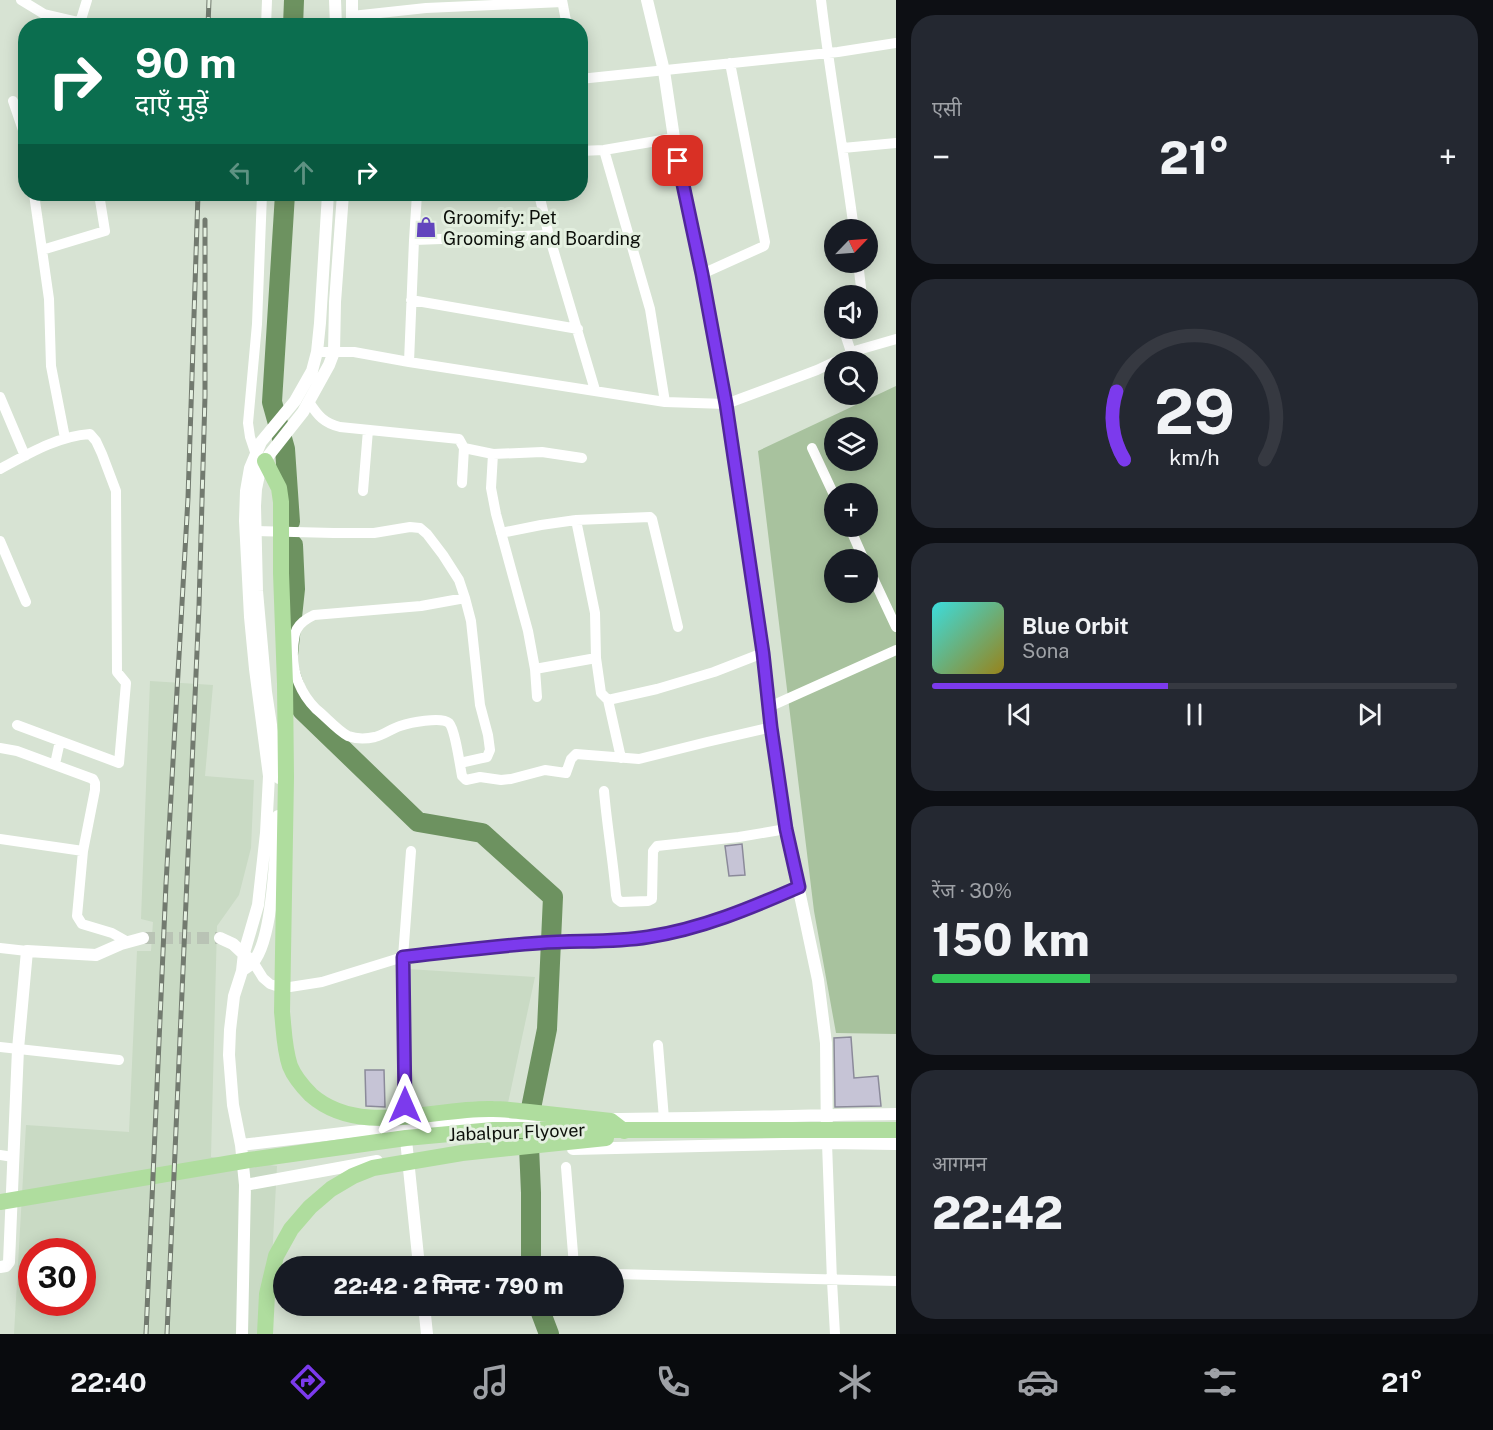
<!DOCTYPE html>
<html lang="hi">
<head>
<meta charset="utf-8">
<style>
  body { margin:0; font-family:"Public Sans","Noto Sans Devanagari",sans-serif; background:#242831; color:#f1f3f6; height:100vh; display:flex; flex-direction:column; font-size:22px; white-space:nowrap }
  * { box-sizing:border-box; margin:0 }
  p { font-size:20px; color:#9ea1a6 }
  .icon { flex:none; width:33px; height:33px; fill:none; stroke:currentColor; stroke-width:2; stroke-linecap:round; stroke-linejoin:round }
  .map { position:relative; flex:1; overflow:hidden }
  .drawer { display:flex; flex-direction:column; gap:15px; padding:15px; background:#0d0f14; width:597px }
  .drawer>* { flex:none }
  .top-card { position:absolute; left:18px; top:18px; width:570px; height:183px; border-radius:24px; box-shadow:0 3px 15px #0003; background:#0b6e4f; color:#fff; overflow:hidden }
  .needle { width:39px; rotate:65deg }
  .controls { position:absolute; left:824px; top:219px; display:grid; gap:12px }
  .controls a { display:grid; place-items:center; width:54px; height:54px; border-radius:50%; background:#171b24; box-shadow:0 3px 15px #0003; font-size:30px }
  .speed { position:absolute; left:18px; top:1238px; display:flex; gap:12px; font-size:30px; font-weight:700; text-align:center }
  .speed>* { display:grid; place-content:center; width:78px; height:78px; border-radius:50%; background:#171b24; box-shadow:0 3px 15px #0003; line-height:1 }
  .speed .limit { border:9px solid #d22; background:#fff; color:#111 }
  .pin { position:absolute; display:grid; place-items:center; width:51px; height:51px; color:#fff; margin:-26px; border-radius:12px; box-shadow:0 3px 9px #0006 }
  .me { position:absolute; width:66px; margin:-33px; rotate:0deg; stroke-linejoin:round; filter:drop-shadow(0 0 4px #0008) }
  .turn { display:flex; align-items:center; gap:21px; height:126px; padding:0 18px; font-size:27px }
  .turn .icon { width:78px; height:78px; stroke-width:2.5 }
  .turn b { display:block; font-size:42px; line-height:51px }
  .lanes { display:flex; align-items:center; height:57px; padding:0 18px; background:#0003; justify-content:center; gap:30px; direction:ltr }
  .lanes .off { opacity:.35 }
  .big { font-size:45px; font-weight:800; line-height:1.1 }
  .drawer .tile { flex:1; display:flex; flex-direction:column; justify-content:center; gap:9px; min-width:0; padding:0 21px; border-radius:24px; background:#242831 }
  .drawer .dial { align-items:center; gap:0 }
  .dial svg { height:156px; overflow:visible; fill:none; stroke:#363941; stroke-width:7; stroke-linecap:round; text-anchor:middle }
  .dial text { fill:#f1f3f6; stroke:none }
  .song { display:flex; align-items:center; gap:18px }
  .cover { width:72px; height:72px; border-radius:9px; background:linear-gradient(135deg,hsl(180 70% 55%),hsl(50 70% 35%)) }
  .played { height:6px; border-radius:3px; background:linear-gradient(90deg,#7c3aed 45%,#363941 45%) }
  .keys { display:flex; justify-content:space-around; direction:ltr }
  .heat { display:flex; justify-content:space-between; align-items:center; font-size:33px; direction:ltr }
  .charge { height:9px; border-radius:4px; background:linear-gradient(90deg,#34c759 30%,#363941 0) }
  .trip { position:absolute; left:273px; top:1256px; width:351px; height:60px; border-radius:30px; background:#171b24; box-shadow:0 3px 15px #0003; font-weight:800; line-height:60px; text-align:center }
  .tabs { display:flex; height:96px; justify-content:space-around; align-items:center; background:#090b0e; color:#9ea1a6 }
  .tabs .icon { width:42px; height:42px }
  .tabs .current { color:#7c3aed }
  .tabs b { font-size:27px; color:#f1f3f6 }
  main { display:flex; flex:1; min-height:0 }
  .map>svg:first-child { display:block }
  .built { fill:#c9dac4; fill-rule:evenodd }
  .green { fill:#a8c29e; fill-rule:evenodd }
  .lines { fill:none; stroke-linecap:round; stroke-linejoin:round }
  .river { stroke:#6d9260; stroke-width:20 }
  .building { fill:#c6c4d6; stroke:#8b8a9a; stroke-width:1.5 }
  .tertiary-tunnel { stroke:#b9c3b5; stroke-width:12; stroke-dasharray:12 6; stroke-linecap:butt }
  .minor { stroke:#fff; stroke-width:10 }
  .tertiary { stroke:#fff; stroke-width:12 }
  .primary { stroke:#afdd9e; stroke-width:16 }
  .rail-casing { stroke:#727a6f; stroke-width:5 }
  .rail { stroke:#e4f0e0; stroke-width:3; stroke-dasharray:9; stroke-linecap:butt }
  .route-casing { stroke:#51269a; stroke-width:15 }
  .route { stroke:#7c3aed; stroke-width:10 }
  .labels { text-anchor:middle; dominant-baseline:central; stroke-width:6; stroke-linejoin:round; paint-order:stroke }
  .poi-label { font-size:18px; fill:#0c0f0a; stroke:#e4f0e0; text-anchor:start }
  .street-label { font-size:18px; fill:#0c0f0a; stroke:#e4f0e0 }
</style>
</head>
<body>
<main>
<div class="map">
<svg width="896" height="1334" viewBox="0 0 896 1334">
  <rect width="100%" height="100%" fill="#d7e3d3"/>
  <!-- built -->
  <path class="built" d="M150,681L213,685L205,776L254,780L251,848L239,895L217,926L211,1157L277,1166L268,1334H14L26,1125L129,1132L137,951H151L153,922L141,919ZM32,1251H82V1302H32Z
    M408,969L535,977L508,1103L409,1110Z"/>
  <!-- green -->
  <path class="green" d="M896,386V1034L836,1033L814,911L758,451ZM834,428H867V460H834ZM834,494H867V526H834ZM834,560H867V592H834Z"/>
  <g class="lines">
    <!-- river -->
    <path class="river" d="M293,26L294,0
      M285,194L272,402L285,449L290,522
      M293,545L295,589L287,664L302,710L418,822L482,833L553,897L547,1029L528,1123L531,1193V1266
      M538,1305L549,1334"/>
  </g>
  <!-- building -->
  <path class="building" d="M742,844L745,875L729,876L725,846Z
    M851,1037L854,1078L878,1076L881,1106L835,1107L834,1038Z
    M365,1070H384L385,1107L366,1106Z"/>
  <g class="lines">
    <!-- tertiary-tunnel -->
    <path class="tertiary-tunnel" d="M143,938H220"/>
    <!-- minor -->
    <path class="minor" d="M21,0L44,14L96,26
      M562,0L567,26
      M821,0C830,77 844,153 854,230
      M352,16L426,8L562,2
      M79,26L87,0
      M266,26L267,0
      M580,79L838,52L896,43
      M13,101L26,139
      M843,148L896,143
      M604,150L650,309L665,402
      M580,151L604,150L674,138
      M34,194L42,250
      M539,194L548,232L595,390
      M414,240L549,235
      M858,262L862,296
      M702,274L764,246L765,242L730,63
      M411,300L578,329
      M317,352H354L409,362L665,402L726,404L817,370L834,362
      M851,352L896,339
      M409,362L414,240L417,194
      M835,362L850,354L851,352L845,334L852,328
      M0,397L25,456
      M309,402C318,416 324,423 340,427L459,439L464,448L493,454L542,452L582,458
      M65,438L51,366L49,299L42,250L105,231L99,194
      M812,448L834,495
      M493,454L491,488L496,514L528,631L535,669L537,697
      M257,458L250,437L248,423L257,324L262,194
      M0,469C28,454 58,436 90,434L96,441L102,454L116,491L117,672L126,683L119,763L17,725
      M462,483L464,448
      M363,491L368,430
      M576,520L595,613L596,658L601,693L608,700L657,689L714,672L763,653
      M849,526L864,560
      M255,531L334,533H374L410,527L420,528L427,534L443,555L459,580L465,598L471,621L480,705L488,735L490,750L487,757L460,763
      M501,533L541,525L576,520L650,517L652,519L678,627
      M0,541L26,602
      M867,565L896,627
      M465,598L421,606L314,615C295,624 294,632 293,651C292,673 301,694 316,709C325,716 338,731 348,736C356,739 366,739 375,737C383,735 391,729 400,726C409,723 441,716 449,723C455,729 460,766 462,776L466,780L480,777L501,780L511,779L545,770L566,773L571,759L576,754L639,759L707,742L772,727
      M535,669L596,658
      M608,700L621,758
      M769,707L896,650
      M0,748L17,751L93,779L95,783V790L83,851L77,916L82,924L112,933L128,942
      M55,764L60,741
      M604,791C607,826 613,860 616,895L617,899L621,902L648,901L652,899L653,851L657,846L739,837L786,829
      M0,839L83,851
      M0,948L27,951
      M253,962L263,978L270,984L279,987H290L322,982L403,957L540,942L621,940L649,937L689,928L749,908L799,887
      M658,1045L664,1119
      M0,1047L119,1060
      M405,1123L403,957L411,851
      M827,1143L832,1281L835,1334
      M0,1155L13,1157
      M566,1167L574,1266
      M614,1274L896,1281"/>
    <!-- tertiary -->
    <path class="tertiary" d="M335,0L336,26
      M647,0L664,71L674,138L702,274L726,404L763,653L772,727L786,829L818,980L826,1043L827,1143
      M352,26V0
      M279,778L266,692L257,591L255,506L256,489L260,470L269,455L303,412L329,365L334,352L335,302L343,194
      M220,938L233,944L248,958
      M242,971C245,968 250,966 253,962C273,941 276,848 278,816
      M606,1119C703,1119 799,1115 896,1114
      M405,1130L419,1266
      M241,1145L393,1127L535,1119
      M573,1149L827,1143L896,1144
      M245,1185L377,1161
      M0,1267L6,1266L9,1262L18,1049L27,951L96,955L121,944L143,938
      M424,1305L427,1334
      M242,1334L245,1185L241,1145L233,1105L229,1055L230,1030L234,996L242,971L244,953L258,905L266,833L269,776L255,669L250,617L245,521L246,491L250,468L261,442L295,401L312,371L317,352L320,323L328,194"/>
    <!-- primary -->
    <path class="primary" d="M265,461L279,488L281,502V573L285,684L286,777L282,1012C284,1030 284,1048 290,1066C294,1076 303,1087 311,1095C360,1138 434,1107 493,1109C505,1109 517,1111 529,1112C556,1115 584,1118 611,1121L624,1131
      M0,1202L249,1160L406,1138L493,1130H896
      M265,1334L267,1294L276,1256L291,1229L310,1207L331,1189L353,1176L373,1168L462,1153L606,1138"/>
    <defs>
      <path id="rail" d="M208,26L209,0
        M146,1334L166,884L188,498L198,194
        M167,1334L199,606L205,396V220"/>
    </defs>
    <!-- rail casing -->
    <use href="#rail" class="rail-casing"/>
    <!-- rail -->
    <use href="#rail" class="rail"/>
  </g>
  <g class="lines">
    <defs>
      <path id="route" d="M405,1105L403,957C449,952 494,946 539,943C576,940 612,943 648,937C701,929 751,908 799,887L786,829L771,727L763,653L726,404L702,274L678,161"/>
    </defs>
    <!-- route casing -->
    <use href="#route" class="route-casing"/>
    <!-- route -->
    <use href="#route" class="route"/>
  </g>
  <!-- icons -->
  <defs>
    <symbol id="shop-bare" viewBox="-9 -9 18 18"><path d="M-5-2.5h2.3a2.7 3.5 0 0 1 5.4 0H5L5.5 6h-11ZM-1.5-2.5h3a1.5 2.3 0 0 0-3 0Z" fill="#6245bd" stroke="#e4f0e0" stroke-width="2.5" paint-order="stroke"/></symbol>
  </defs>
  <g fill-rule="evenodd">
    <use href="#shop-bare" x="411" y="212" width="30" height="30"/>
  </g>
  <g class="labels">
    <!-- poi labels -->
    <g class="poi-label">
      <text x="443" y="217">Groomify: Pet<tspan x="443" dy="21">Grooming and Boarding</tspan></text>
    </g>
    <!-- street labels -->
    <g class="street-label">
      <text transform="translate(517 1132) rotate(-2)">Jabalpur Flyover</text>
    </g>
  </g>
</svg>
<div class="controls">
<a><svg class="needle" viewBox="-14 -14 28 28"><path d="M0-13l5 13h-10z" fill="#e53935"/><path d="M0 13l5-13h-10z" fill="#9ea1a6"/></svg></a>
<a><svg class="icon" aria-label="sound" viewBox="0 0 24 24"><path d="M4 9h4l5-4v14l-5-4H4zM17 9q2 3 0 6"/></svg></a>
<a><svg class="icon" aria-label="search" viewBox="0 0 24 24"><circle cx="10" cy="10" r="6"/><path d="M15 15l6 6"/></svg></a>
<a><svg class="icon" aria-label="layers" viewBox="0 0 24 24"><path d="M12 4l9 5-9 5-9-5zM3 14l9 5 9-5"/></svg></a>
<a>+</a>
<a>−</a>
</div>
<div class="speed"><div class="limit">30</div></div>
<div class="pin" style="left:678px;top:161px;background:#d93025"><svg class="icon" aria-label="arrive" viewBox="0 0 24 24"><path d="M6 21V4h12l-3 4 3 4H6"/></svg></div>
<svg class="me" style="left:405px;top:1105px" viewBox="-20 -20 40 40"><path d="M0-17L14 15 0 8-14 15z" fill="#7c3aed" stroke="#fff" stroke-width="4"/></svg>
<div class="trip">22:42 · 2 मिनट · 790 m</div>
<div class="top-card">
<div class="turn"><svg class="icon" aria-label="right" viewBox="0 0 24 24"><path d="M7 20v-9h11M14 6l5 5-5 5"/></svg><div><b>90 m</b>दाएँ मुड़ें</div></div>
<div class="lanes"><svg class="icon off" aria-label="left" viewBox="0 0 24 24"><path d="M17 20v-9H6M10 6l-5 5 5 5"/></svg><svg class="icon off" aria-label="ahead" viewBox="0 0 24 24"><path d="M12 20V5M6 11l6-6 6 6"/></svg><svg class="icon" aria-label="right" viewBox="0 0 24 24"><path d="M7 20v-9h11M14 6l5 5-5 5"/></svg></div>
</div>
</div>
<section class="drawer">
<div class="tile"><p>एसी</p>
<div class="heat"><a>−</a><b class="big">21°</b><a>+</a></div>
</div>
<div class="tile dial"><svg viewBox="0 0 100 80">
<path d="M14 69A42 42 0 1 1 86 69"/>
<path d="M14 69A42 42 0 0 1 10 34" stroke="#7c3aed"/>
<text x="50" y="56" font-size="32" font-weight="700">29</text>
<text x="50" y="72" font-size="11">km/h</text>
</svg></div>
<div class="tile">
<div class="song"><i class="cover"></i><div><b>Blue Orbit</b><p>Sona</p></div></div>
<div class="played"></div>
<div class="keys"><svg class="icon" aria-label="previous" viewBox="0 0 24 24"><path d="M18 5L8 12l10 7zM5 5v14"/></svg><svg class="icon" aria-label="pause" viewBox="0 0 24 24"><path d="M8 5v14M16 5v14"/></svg><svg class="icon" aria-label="next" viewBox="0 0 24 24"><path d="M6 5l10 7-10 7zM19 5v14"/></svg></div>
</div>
<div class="tile"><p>रेंज · 30%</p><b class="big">150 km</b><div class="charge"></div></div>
<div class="tile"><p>आगमन</p><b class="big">22:42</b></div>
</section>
</main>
<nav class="tabs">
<b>22:40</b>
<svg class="icon current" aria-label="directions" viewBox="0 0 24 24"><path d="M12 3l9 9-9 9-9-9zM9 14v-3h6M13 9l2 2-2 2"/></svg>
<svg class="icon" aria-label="music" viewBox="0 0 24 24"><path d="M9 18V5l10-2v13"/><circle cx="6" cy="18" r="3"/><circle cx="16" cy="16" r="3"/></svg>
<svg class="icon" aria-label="phone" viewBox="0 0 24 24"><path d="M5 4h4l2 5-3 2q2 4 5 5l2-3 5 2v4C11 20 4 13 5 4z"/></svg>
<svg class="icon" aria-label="climate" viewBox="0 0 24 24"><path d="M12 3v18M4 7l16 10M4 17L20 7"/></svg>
<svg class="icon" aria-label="car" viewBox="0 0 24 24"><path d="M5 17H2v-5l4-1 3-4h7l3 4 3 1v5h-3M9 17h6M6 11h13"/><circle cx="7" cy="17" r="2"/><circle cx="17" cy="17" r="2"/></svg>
<svg class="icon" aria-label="filters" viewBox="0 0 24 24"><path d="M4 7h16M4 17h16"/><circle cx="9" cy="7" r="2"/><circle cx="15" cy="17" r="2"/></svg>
<b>21°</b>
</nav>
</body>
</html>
